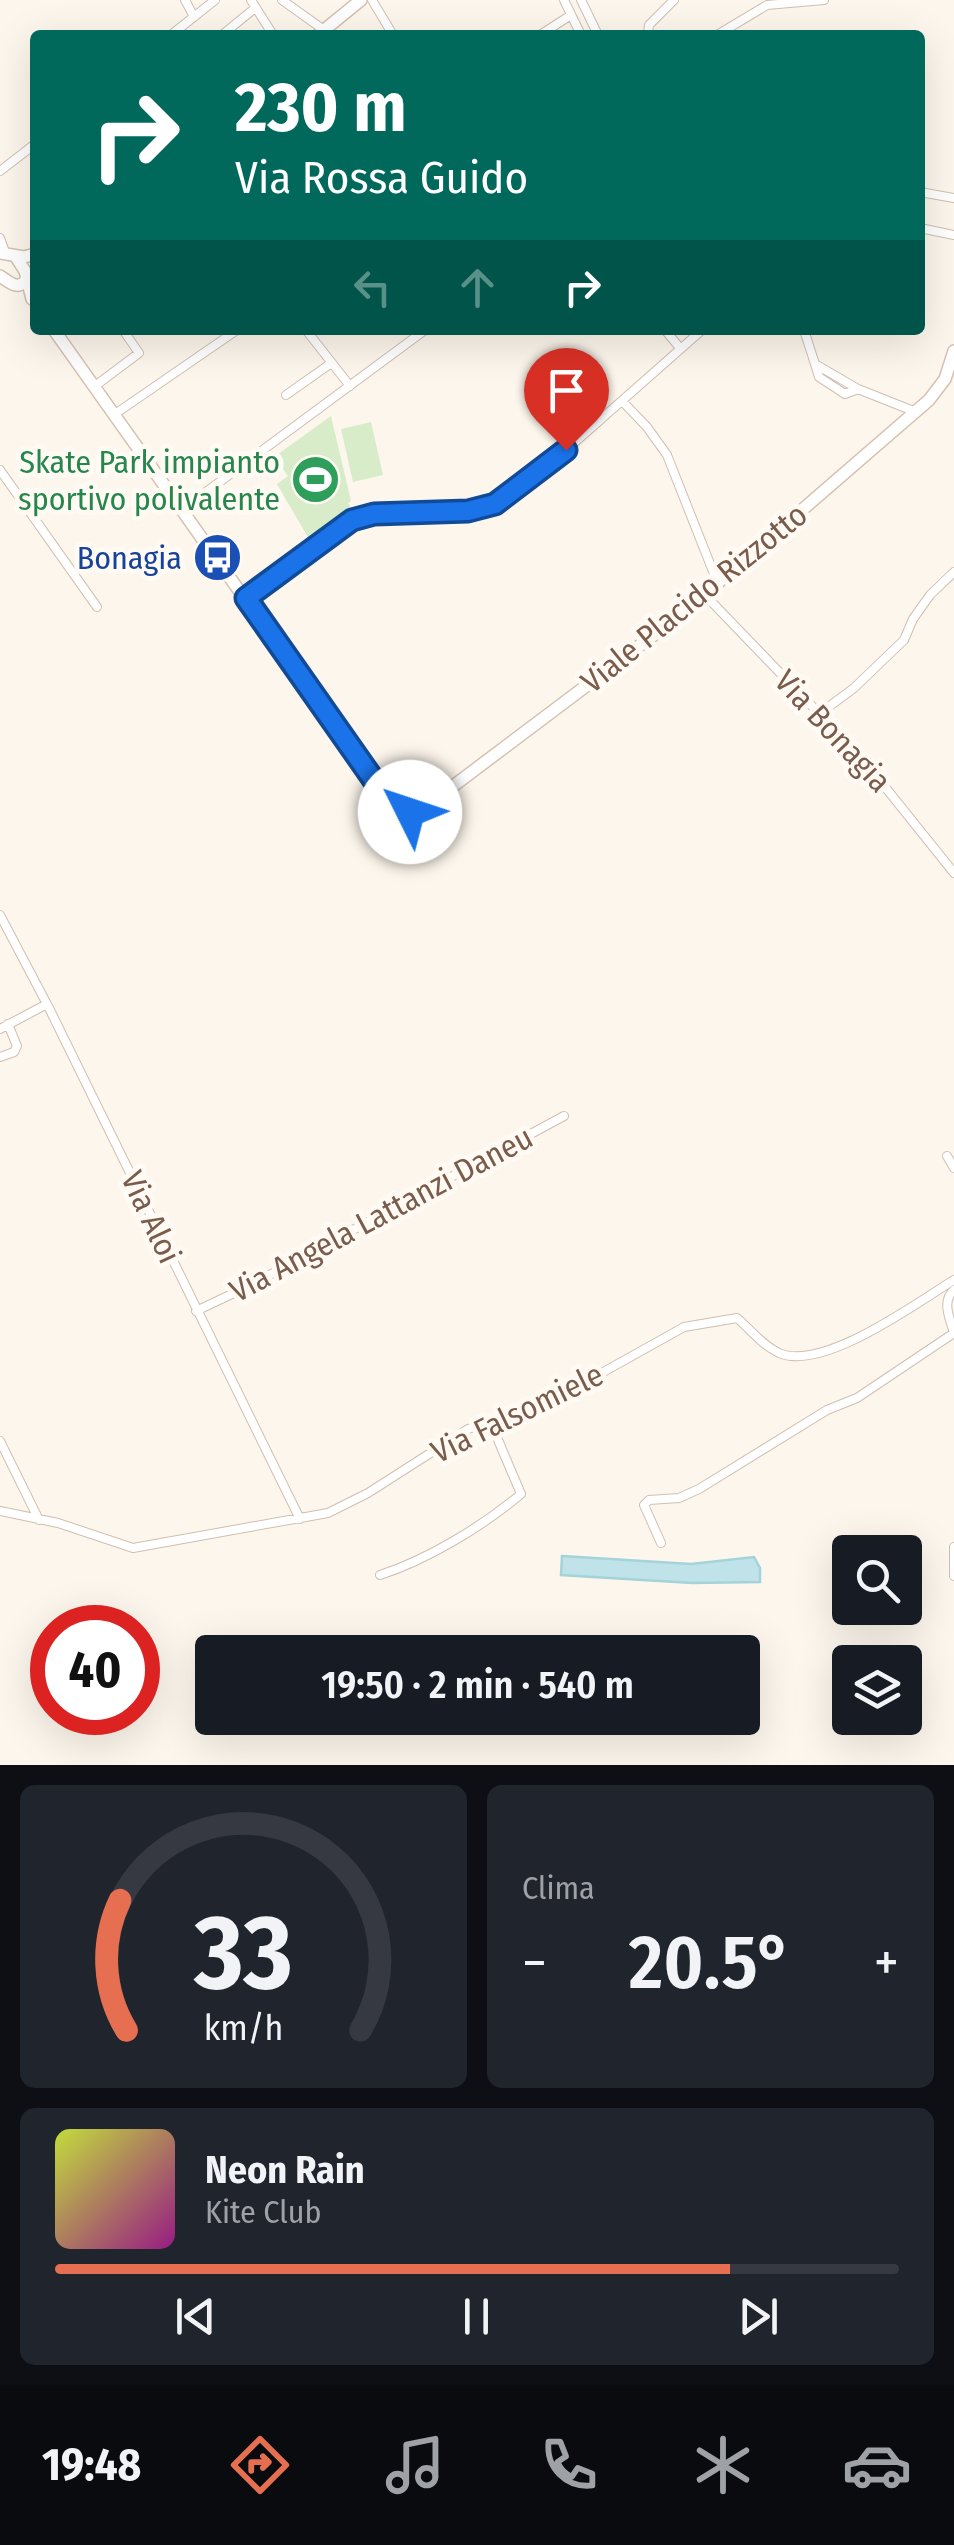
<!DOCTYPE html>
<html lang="it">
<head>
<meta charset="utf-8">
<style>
  body { margin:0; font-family:"Fira Sans Condensed",sans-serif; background:#20242c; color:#f1f3f6; height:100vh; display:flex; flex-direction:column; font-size:38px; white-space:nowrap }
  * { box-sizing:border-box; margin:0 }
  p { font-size:32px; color:#9ea1a6 }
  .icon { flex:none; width:55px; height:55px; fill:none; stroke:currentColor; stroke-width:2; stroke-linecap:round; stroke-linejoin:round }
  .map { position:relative; height:1765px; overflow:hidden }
  .drawer { display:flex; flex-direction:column; gap:20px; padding:20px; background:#0d0f14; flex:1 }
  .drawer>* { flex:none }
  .hud { position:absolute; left:30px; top:30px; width:895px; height:305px; border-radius:10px; box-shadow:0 10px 40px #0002; background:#00695c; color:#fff; overflow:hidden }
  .controls { position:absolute; left:832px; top:1535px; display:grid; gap:20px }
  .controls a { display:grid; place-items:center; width:90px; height:90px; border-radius:10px; background:#171b24; box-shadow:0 10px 40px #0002; font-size:50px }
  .speed { position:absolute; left:30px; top:1605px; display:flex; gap:20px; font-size:50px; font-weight:700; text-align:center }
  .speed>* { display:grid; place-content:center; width:130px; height:130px; border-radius:50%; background:#171b24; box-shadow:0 10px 40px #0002; line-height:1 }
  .speed .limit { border:15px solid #d22; background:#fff; color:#111 }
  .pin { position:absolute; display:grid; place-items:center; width:85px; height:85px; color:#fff; margin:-102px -42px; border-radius:50% 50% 50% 0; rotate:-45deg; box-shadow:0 0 10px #0007 }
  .pin .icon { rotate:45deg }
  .me { position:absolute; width:110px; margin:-55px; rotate:311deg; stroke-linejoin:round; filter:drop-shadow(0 0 8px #0008) }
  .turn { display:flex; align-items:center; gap:35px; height:210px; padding:0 40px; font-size:45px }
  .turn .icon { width:130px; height:130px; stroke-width:2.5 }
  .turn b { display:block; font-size:70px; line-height:85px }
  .lanes { display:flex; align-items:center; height:95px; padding:0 40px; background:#0003; justify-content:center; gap:50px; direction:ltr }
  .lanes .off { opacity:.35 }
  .big { font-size:75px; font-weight:600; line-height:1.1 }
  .drawer .tile { flex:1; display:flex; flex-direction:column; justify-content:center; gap:15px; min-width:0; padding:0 35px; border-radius:15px; background:#20242c }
  .drawer .dial { align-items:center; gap:0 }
  .dial svg { height:260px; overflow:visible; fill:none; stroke:#363941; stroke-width:7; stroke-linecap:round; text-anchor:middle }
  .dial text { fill:#f1f3f6; stroke:none }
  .song { display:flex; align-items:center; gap:30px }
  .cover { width:120px; height:120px; border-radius:15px; background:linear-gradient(135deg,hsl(70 70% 55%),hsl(310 70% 35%)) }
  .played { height:10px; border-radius:5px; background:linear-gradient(90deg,#e76f51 80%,#363941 80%) }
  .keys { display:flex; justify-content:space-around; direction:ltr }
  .heat { display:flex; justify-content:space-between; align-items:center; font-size:55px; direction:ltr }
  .drawer .tiles { flex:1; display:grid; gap:20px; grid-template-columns:1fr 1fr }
  .tile:last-child { grid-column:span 2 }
  .trip { position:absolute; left:195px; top:1635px; width:565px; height:100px; border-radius:10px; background:#171b24; box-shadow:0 10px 40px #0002; font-weight:600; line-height:100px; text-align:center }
  .menu { display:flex; height:160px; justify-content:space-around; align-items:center; background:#090b0e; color:#9ea1a6 }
  .menu .icon { width:70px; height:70px }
  .menu .current { color:#e76f51 }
  .menu b { font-size:45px; color:#f1f3f6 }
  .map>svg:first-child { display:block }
  .green { fill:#d8ecc9 }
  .water { fill:#bfe3e8; stroke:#a5d3da; stroke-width:2.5 }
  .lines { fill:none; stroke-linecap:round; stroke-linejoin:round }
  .street-casing { stroke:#d1beb0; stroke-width:10 }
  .secondary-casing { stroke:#d6c0b0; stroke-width:14 }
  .street { stroke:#fff; stroke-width:8 }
  .secondary { stroke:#fff; stroke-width:11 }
  .route-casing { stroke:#114b97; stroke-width:25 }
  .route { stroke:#1a73e8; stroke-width:18 }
  .labels { text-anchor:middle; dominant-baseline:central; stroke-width:10; stroke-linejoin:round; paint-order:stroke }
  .leisure-label { font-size:32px; fill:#27864d; stroke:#fffaf3; text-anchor:end }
  .transit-label { font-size:32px; fill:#164399; stroke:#fffaf3; text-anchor:end }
  .street-label { font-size:32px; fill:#7a5c4d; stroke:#fffaf3 }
</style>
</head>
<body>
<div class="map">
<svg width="954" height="1765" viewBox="0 0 954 1765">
  <rect width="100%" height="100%" fill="#fdf6ec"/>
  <!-- green -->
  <path class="green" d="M331,416L351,501L348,503L352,510L309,539L277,484L288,476L274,457Z
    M371,422L383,475L353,482L341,429Z"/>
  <!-- water -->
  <path class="water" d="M562,1556L691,1564L754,1557L760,1568V1582L692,1583L561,1575Z"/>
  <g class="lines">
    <defs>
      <path id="street" d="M185,0L194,17
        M251,0L273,35
        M282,0L324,30
        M372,0L393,35
        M564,0L581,35
        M581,0L598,35
        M171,35L215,0
        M222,35L255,8
        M540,35L571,15
        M648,35L649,25L674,0
        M717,35L767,5L824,0
        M0,171L35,144
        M920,192L954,198
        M920,228L954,235
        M0,238L5,252
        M306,330L350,386
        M665,330L680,348
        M804,330L815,364L858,389L916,412
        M815,364L819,377L845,394L858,389
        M95,386L139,353L123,330
        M286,395L330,364
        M622,401L647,427L667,455L718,584
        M115,414L237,330
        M0,470L97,607
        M183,509L425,330
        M705,595L861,757L954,873
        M246,598L352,520L374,514L469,511L495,505L566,450L702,330
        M819,714L854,688L904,640L913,619L930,595L954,572
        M0,915L49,1008L300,1519
        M0,1029L47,1004
        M0,1057L14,1052L17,1046L8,1024
        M947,1156L954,1168
        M196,1311L251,1285L564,1116
        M0,1441L39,1520
        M0,1511L58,1523L133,1548L328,1513L368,1493L468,1429L518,1414L598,1375L684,1327L737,1318C751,1330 762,1345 779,1353C823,1372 916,1303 954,1280
        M661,1543L644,1505L649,1500L679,1498L699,1489L827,1410L857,1398L954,1333C950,1319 941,1301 954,1290
        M954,1547V1576
        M380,1575C427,1560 483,1526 521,1494L490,1421"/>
      <path id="secondary" d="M318,35L361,0
        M0,253L24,257L35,254
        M16,257L25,271L32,299
        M0,276C9,282 18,291 26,280
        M54,330L387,799C398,812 409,815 424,808L683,613L929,400L945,379L954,351"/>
    </defs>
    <!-- street casing -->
    <use href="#street" class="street-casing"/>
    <!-- secondary casing -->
    <use href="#secondary" class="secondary-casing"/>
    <!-- street -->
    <use href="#street" class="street"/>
    <!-- secondary -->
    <use href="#secondary" class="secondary"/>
  </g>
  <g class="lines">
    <defs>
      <path id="route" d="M410,812L394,808L387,799L246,598L352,520L374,514L468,511L495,504L566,450"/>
    </defs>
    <!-- route casing -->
    <use href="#route" class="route-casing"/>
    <!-- route -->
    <use href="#route" class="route"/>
  </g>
  <!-- icons -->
  <defs>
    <symbol id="stadium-disc" viewBox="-11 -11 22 22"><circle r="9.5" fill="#2e9e5b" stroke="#fffaf3"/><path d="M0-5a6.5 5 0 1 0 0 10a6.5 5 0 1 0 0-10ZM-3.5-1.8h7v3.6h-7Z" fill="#fff"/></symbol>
    <symbol id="bus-disc" viewBox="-11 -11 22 22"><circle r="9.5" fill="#1a4fb4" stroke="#fffaf3"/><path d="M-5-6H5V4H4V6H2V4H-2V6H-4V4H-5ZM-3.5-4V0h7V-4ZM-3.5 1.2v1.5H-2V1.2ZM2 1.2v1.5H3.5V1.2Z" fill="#fff"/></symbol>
  </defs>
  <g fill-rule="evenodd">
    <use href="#stadium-disc" x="288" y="452" width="55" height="55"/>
    <use href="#bus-disc" x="190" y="530" width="55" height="55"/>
  </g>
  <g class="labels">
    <!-- leisure labels -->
    <g class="leisure-label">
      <text x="280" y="462">Skate Park impianto<tspan x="280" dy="37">sportivo polivalente</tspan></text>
    </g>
    <!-- transit labels -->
    <g class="transit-label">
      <text x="182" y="558">Bonagia</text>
    </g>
    <!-- street labels -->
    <g class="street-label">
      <text transform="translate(694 598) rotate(-39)">Viale Placido Rizzotto</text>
      <text transform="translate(833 731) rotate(47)">Via Bonagia</text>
      <text transform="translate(381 1214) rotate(-28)">Via Angela Lattanzi Daneu</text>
      <text transform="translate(151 1217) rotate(65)">Via Aloi</text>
      <text transform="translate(517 1413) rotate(-26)">Via Falsomiele</text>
    </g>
  </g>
</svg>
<div class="controls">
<a><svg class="icon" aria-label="search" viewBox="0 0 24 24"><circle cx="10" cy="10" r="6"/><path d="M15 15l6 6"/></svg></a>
<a><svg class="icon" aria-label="layers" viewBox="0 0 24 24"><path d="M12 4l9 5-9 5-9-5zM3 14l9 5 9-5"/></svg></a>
</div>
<div class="speed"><div class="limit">40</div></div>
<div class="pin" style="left:566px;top:450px;background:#d93025"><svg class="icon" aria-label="arrive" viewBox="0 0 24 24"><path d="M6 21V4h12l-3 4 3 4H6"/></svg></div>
<svg class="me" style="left:410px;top:812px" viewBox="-20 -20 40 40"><circle r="19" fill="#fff"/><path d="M0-13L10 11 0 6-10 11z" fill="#1a73e8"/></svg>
<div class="trip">19:50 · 2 min · 540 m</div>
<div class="hud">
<div class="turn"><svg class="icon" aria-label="right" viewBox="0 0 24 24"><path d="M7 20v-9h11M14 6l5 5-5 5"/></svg><div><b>230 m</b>Via Rossa Guido</div></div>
<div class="lanes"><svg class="icon off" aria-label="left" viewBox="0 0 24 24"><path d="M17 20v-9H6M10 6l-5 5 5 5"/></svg><svg class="icon off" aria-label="ahead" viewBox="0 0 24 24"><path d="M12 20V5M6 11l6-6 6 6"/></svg><svg class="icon" aria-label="right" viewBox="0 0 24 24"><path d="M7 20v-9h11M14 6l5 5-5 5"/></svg></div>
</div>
</div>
<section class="drawer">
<div class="tiles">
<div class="tile dial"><svg viewBox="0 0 100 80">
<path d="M14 69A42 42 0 1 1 86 69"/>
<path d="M14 69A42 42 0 0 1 12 29" stroke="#e76f51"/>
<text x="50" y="56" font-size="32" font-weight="700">33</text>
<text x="50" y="72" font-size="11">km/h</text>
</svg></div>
<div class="tile"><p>Clima</p>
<div class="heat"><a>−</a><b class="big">20.5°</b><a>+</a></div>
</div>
<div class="tile">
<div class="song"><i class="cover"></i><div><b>Neon Rain</b><p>Kite Club</p></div></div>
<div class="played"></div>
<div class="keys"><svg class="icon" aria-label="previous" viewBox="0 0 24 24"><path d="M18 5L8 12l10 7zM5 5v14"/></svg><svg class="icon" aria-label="pause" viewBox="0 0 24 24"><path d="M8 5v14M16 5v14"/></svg><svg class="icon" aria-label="next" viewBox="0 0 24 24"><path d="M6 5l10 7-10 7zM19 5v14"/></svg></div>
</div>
</div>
</section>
<nav class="menu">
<b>19:48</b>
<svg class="icon current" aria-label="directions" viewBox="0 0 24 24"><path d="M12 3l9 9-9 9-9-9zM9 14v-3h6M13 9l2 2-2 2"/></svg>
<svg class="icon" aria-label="music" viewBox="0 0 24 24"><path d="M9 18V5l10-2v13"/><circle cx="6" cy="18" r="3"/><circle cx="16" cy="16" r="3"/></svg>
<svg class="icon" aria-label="phone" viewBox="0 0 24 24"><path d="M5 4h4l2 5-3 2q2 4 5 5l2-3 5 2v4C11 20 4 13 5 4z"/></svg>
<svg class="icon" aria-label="climate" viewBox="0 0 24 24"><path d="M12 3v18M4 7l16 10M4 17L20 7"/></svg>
<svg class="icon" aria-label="car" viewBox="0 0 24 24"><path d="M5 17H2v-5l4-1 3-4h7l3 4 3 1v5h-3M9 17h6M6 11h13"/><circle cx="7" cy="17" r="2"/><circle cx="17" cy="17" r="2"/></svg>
</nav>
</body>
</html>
